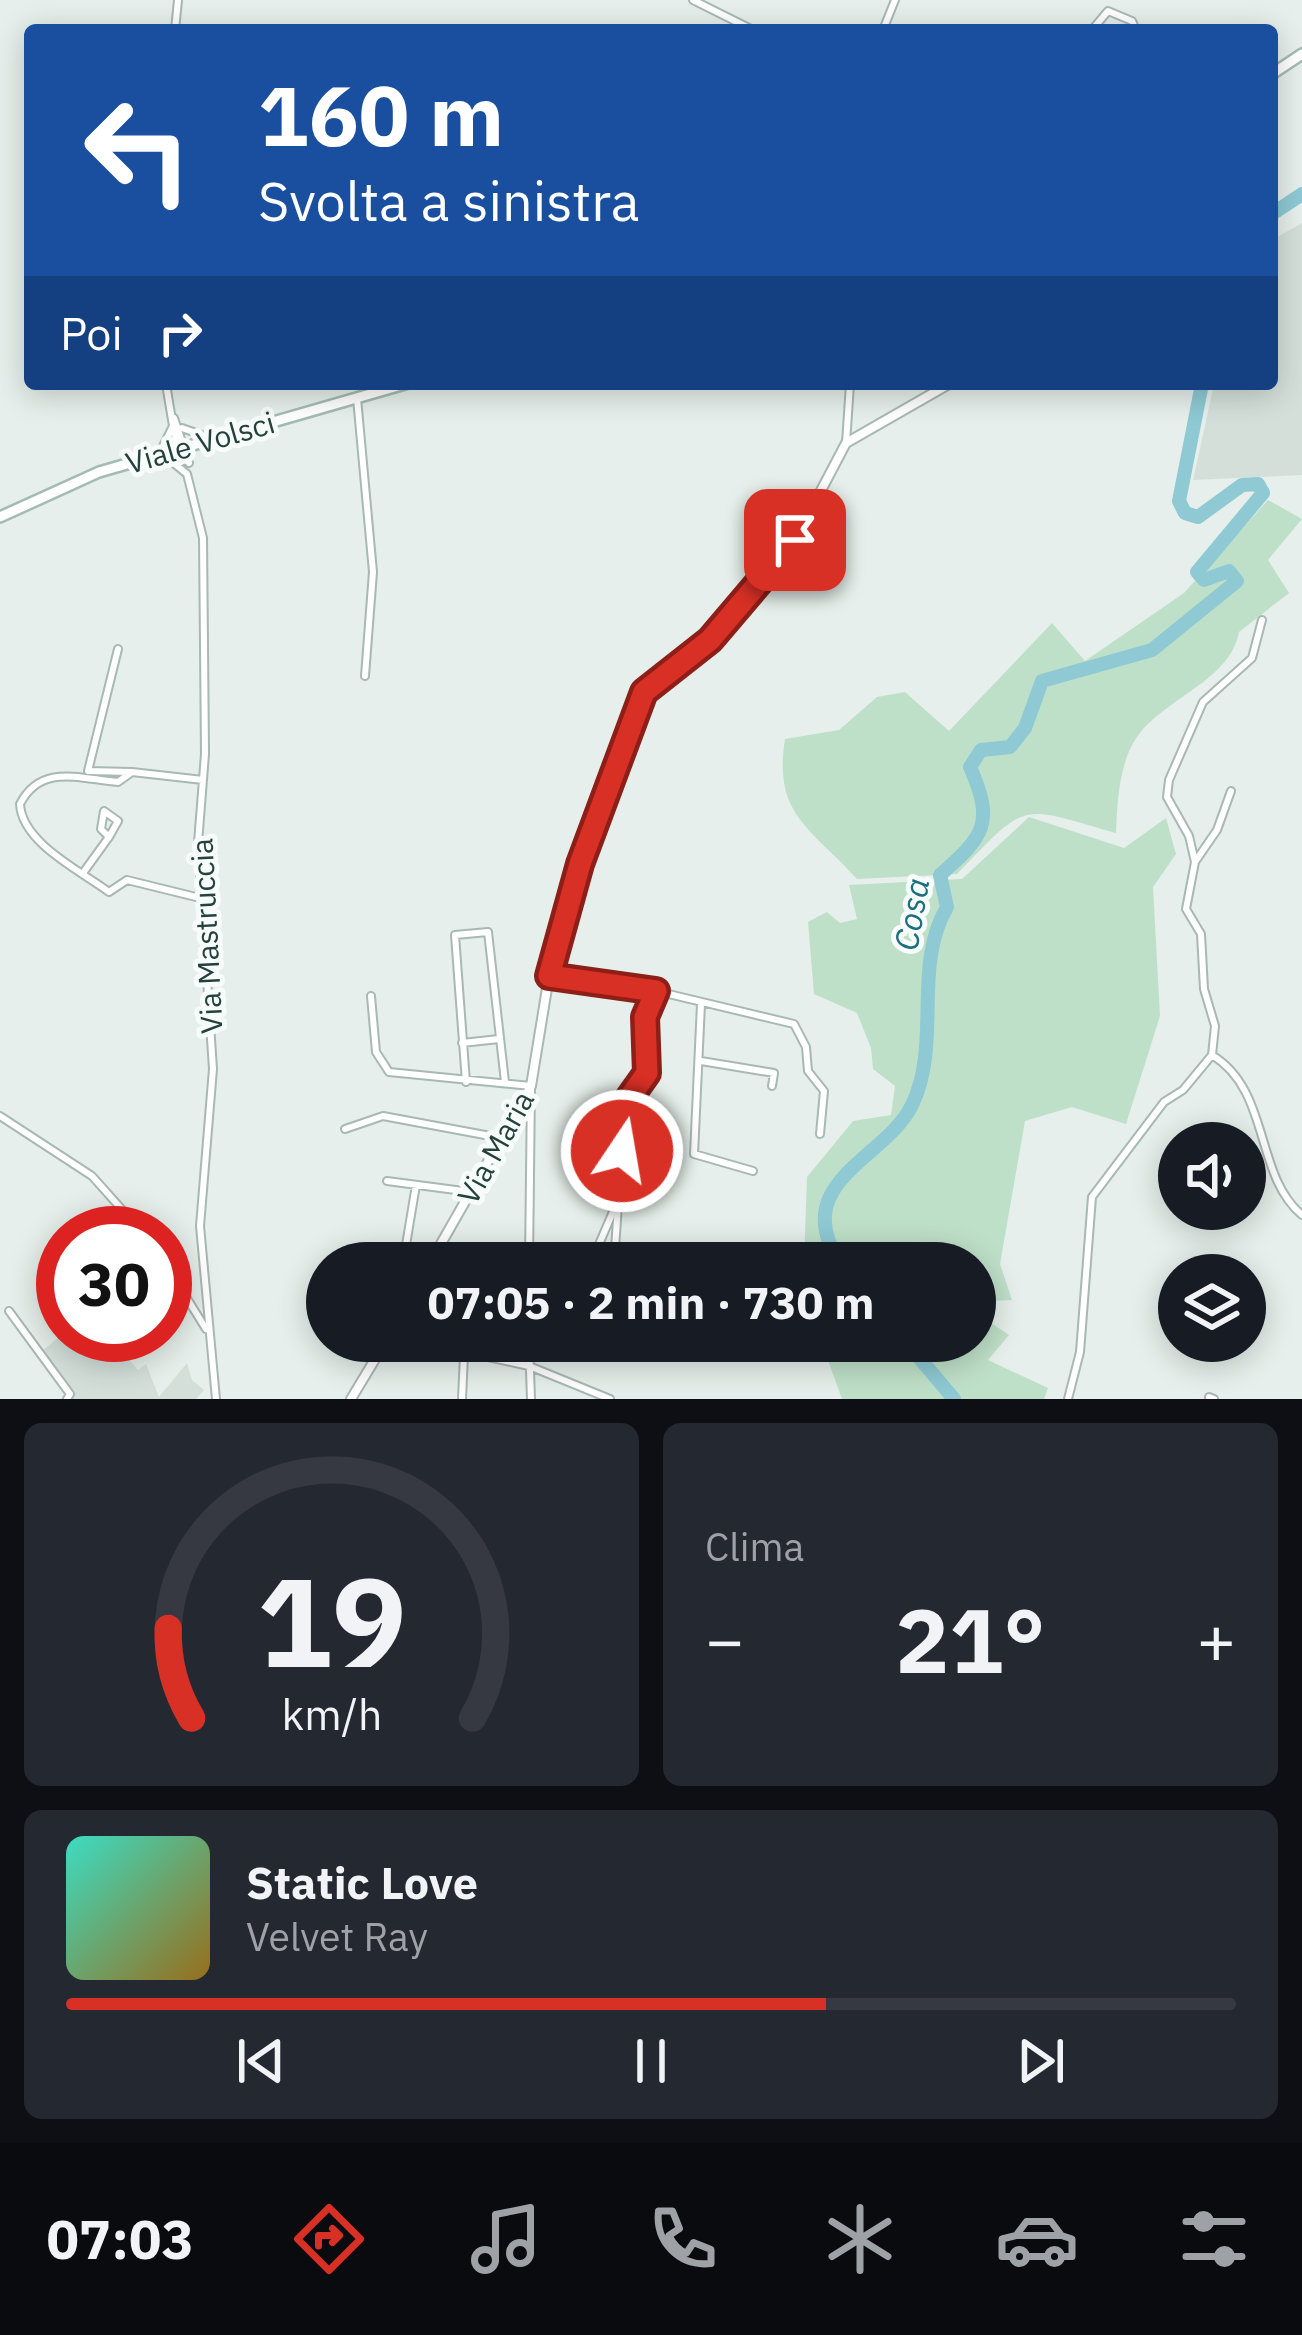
<!DOCTYPE html>
<html lang="it">
<head>
<meta charset="utf-8">
<style>
  body { margin:0; font-family:"IBM Plex Sans",sans-serif; background:#242831; color:#f1f3f6; height:100vh; display:flex; flex-direction:column; font-size:45px; white-space:nowrap }
  * { box-sizing:border-box; margin:0 }
  p { font-size:39px; color:#9ea1a6 }
  .icon { flex:none; width:66px; height:66px; fill:none; stroke:currentColor; stroke-width:2; stroke-linecap:round; stroke-linejoin:round }
  .map { position:relative; height:1399px; overflow:hidden }
  .sheet { display:flex; flex-direction:column; gap:24px; padding:24px; background:#0d0f14; flex:1 }
  .sheet>* { flex:none }
  .top-card { position:absolute; left:24px; top:24px; width:1254px; height:366px; border-radius:12px; box-shadow:0 6px 30px #0003; background:#1a4fa0; color:#fff; overflow:hidden }
  .buttons { position:absolute; left:1158px; top:1122px; display:grid; gap:24px }
  .buttons a { display:grid; place-items:center; width:108px; height:108px; border-radius:50%; background:#171b24; box-shadow:0 6px 30px #0003; font-size:60px }
  .speed { position:absolute; left:36px; top:1206px; display:flex; gap:24px; font-size:60px; font-weight:700; text-align:center }
  .speed>* { display:grid; place-content:center; width:156px; height:156px; border-radius:50%; background:#171b24; box-shadow:0 6px 30px #0003; line-height:1 }
  .speed .limit { border:18px solid #d22; background:#fff; color:#111 }
  .pin { position:absolute; display:grid; place-items:center; width:102px; height:102px; color:#fff; margin:-51px; border-radius:24px; box-shadow:0 6px 18px #0006 }
  .me { position:absolute; width:132px; margin:-66px; rotate:12deg; stroke-linejoin:round; filter:drop-shadow(0 0 9px #0008) }
  .turn { display:flex; align-items:center; gap:42px; height:252px; padding:0 36px; font-size:54px }
  .turn .icon { width:156px; height:156px; stroke-width:2.5 }
  .turn b { display:block; font-size:84px; line-height:102px }
  .then { display:flex; align-items:center; height:114px; padding:0 36px; background:#0003; gap:24px; font-size:45px }
  .big { font-size:90px; font-weight:700; line-height:1.1 }
  .sheet .widget { flex:1; display:flex; flex-direction:column; justify-content:center; gap:18px; min-width:0; padding:0 42px; border-radius:18px; background:#242831 }
  .sheet .dial { align-items:center; gap:0 }
  .dial svg { height:312px; overflow:visible; fill:none; stroke:#363941; stroke-width:7; stroke-linecap:round; text-anchor:middle }
  .dial text { fill:#f1f3f6; stroke:none }
  .song { display:flex; align-items:center; gap:36px }
  .cover { width:144px; height:144px; border-radius:18px; background:linear-gradient(135deg,hsl(170 70% 55%),hsl(40 70% 35%)) }
  .played { height:12px; border-radius:6px; background:linear-gradient(90deg,#d93025 65%,#363941 65%) }
  .keys { display:flex; justify-content:space-around; direction:ltr }
  .heat { display:flex; justify-content:space-between; align-items:center; font-size:66px; direction:ltr }
  .sheet .tiles { flex:1; display:grid; gap:24px; grid-template-columns:1fr 1fr }
  .widget:last-child { grid-column:span 2 }
  .trip { position:absolute; left:306px; top:1242px; width:690px; height:120px; border-radius:60px; background:#171b24; box-shadow:0 6px 30px #0003; font-weight:700; line-height:120px; text-align:center }
  .menu { display:flex; height:192px; justify-content:space-around; align-items:center; background:#090b0e; color:#9ea1a6 }
  .menu .icon { width:84px; height:84px }
  .menu .current { color:#d93025 }
  .menu b { font-size:54px; color:#f1f3f6 }
  .map>svg:first-child { display:block }
  .built { fill:#d4dfda }
  .green { fill:#bfe0c8 }
  .lines { fill:none; stroke-linecap:round; stroke-linejoin:round }
  .river { stroke:#8ec9d4; stroke-width:14 }
  .minor-casing { stroke:#a8b8b2; stroke-width:10 }
  .tertiary-casing { stroke:#a8b8b2; stroke-width:12 }
  .secondary-casing { stroke:#a4bbb3; stroke-width:14 }
  .minor { stroke:#fff; stroke-width:6 }
  .tertiary { stroke:#fff; stroke-width:8 }
  .secondary { stroke:#fff; stroke-width:9 }
  .route-casing { stroke:#8d1f18; stroke-width:30 }
  .route { stroke:#d93025; stroke-width:21 }
  .labels { text-anchor:middle; dominant-baseline:central; stroke-width:10; stroke-linejoin:round; paint-order:stroke }
  .street-label { font-size:30px; fill:#24423a; stroke:#f7fbf9 }
  .water-label { font-size:33px; font-style:italic; fill:#1c6f80; stroke:#f7fbf9 }
</style>
</head>
<body>
<div class="map">
<svg width="1302" height="1399" viewBox="0 0 1302 1399">
  <rect width="100%" height="100%" fill="#e6efeb"/>
  <!-- built -->
  <path class="built" d="M1302,223V475L1193,480L1214,384H1272V240Z
    M63,1334L109,1335L138,1370L146,1364L159,1397L187,1363L192,1380L204,1390L196,1399H70L73,1391L42,1351Z"/>
  <!-- green -->
  <path class="green" d="M1268,500L1302,519L1268,560L1289,593L1239,632C1230,682 1162,698 1135,740C1119,765 1117,805 1116,833C1017,805 1029,800 957,874L857,879C810,827 773,815 785,739L839,730L877,697L905,692L949,731L1052,623L1085,661L1184,593Z
    M1029,817L1124,848L1166,818L1176,854L1153,887L1160,1016L1126,1124L1072,1107L1025,1121L1000,1264L1012,1300L992,1301L984,1318L1009,1335L988,1360L1048,1388L1044,1399H842L821,1341H975V1263H804L807,1177L853,1121L891,1115L895,1086L873,1069L871,1048L857,1013L814,994L808,922L827,912L840,923L857,919L849,885L962,879Z"/>
  <g class="lines">
    <!-- river -->
    <path class="river" d="M1272,214L1302,194
      M840,1263C787,1182 886,1159 912,1105C942,1043 912,967 947,907L940,875C984,836 995,824 970,767L981,750L1010,747L1025,728L1042,681L1152,650L1237,581L1229,571L1204,580L1197,572L1263,493L1258,484L1242,485L1198,517L1185,513L1179,501L1202,384
      M905,1341L954,1399"/>
    <defs>
      <path id="minor" d="M693,0L753,30
        M175,30L178,0
        M883,30L895,0
        M1092,30L1108,11L1132,21L1136,30
        M166,384L173,426L160,452L187,474L203,538L205,754L198,843L213,1069L200,1226L216,1399
        M357,398L373,572L365,676
        M174,418L189,463
        M182,428L207,437
        M174,430L181,462
        M846,443L850,384
        M118,649L88,771L132,772
        M1195,862L1217,830L1231,791
        M83,873L109,837L101,829L104,811L118,821L109,837
        M200,898L127,880L109,892C81,871 22,843 20,804C41,763 80,779 118,782L132,772L203,780
        M549,976L656,991
        M371,996L376,1052L389,1072L531,1086L529,1263
        M701,1004L694,1154L753,1171
        M462,1043L499,1039
        M1212,1055L1215,1026L1204,989L1201,934L1186,909L1195,862L1189,836L1167,797L1169,780L1203,702L1252,658L1262,620
        M701,1061L774,1073L772,1086
        M466,1082L455,935L488,932L505,1082
        M0,1116L92,1176L143,1233
        M345,1129L383,1116L501,1138
        M387,1181L471,1192
        M530,1252L594,1256L615,1207
        M165,1263L206,1329
        M403,1263L416,1185
        M614,1263L625,1104L647,1073L645,1017L656,991L794,1024L806,1047L808,1071L824,1091L820,1134
        M9,1311L70,1394L67,1399
        M415,1341L529,1366L610,1399
        M529,1341L531,1399
        M1209,1397L1214,1399
        M462,1399L464,1355
        M1068,1399L1080,1352L1092,1197L1164,1102L1183,1090L1212,1055C1271,1091 1254,1175 1302,1215"/>
      <path id="tertiary" d="M430,1263L531,1086L549,976L570,897L644,692L710,640L795,540L846,443L949,384
        M351,1399L386,1341"/>
      <path id="secondary" d="M1272,74L1302,54
        M0,517L99,472L405,384"/>
    </defs>
    <!-- minor casing -->
    <use href="#minor" class="minor-casing"/>
    <!-- tertiary casing -->
    <use href="#tertiary" class="tertiary-casing"/>
    <!-- secondary casing -->
    <use href="#secondary" class="secondary-casing"/>
    <!-- minor -->
    <use href="#minor" class="minor"/>
    <!-- tertiary -->
    <use href="#tertiary" class="tertiary"/>
    <!-- secondary -->
    <use href="#secondary" class="secondary"/>
  </g>
  <g class="lines">
    <defs>
      <path id="route" d="M622,1151L625,1104L647,1073L645,1017L656,991L549,976L580,864L644,692L710,640L795,540"/>
    </defs>
    <!-- route casing -->
    <use href="#route" class="route-casing"/>
    <!-- route -->
    <use href="#route" class="route"/>
  </g>
  <g class="labels">
    <!-- street labels -->
    <g class="street-label">
      <text transform="translate(200 442) rotate(-16)">Viale Volsci</text>
      <text transform="translate(206 936) rotate(-93)">Via Mastruccia</text>
      <text transform="translate(495 1147) rotate(-61)">Via Maria</text>
    </g>
    <!-- water labels -->
    <g class="water-label">
      <text transform="translate(911 914) rotate(-80)">Cosa</text>
    </g>
  </g>
</svg>
<div class="buttons">
<a><svg class="icon" aria-label="sound" viewBox="0 0 24 24"><path d="M4 9h4l5-4v14l-5-4H4zM17 9q2 3 0 6"/></svg></a>
<a><svg class="icon" aria-label="layers" viewBox="0 0 24 24"><path d="M12 4l9 5-9 5-9-5zM3 14l9 5 9-5"/></svg></a>
</div>
<div class="speed"><div class="limit">30</div></div>
<div class="pin" style="left:795px;top:540px;background:#d93025"><svg class="icon" aria-label="arrive" viewBox="0 0 24 24"><path d="M6 21V4h12l-3 4 3 4H6"/></svg></div>
<svg class="me" style="left:622px;top:1151px" viewBox="-20 -20 40 40"><circle r="17" fill="#d93025" stroke="#fff" stroke-width="3"/><path d="M0-11L8 9 0 5-8 9z" fill="#fff"/></svg>
<div class="trip">07:05 · 2 min · 730 m</div>
<div class="top-card">
<div class="turn"><svg class="icon" aria-label="left" viewBox="0 0 24 24"><path d="M17 20v-9H6M10 6l-5 5 5 5"/></svg><div><b>160 m</b>Svolta a sinistra</div></div>
<div class="then">Poi<svg class="icon" aria-label="right" viewBox="0 0 24 24"><path d="M7 20v-9h11M14 6l5 5-5 5"/></svg></div>
</div>
</div>
<section class="sheet">
<div class="tiles">
<div class="widget dial"><svg viewBox="0 0 100 80">
<path d="M14 69A42 42 0 1 1 86 69"/>
<path d="M14 69A42 42 0 0 1 8 46" stroke="#d93025"/>
<text x="50" y="56" font-size="32" font-weight="700">19</text>
<text x="50" y="72" font-size="11">km/h</text>
</svg></div>
<div class="widget"><p>Clima</p>
<div class="heat"><a>−</a><b class="big">21°</b><a>+</a></div>
</div>
<div class="widget">
<div class="song"><i class="cover"></i><div><b>Static Love</b><p>Velvet Ray</p></div></div>
<div class="played"></div>
<div class="keys"><svg class="icon" aria-label="previous" viewBox="0 0 24 24"><path d="M18 5L8 12l10 7zM5 5v14"/></svg><svg class="icon" aria-label="pause" viewBox="0 0 24 24"><path d="M8 5v14M16 5v14"/></svg><svg class="icon" aria-label="next" viewBox="0 0 24 24"><path d="M6 5l10 7-10 7zM19 5v14"/></svg></div>
</div>
</div>
</section>
<nav class="menu">
<b>07:03</b>
<svg class="icon current" aria-label="directions" viewBox="0 0 24 24"><path d="M12 3l9 9-9 9-9-9zM9 14v-3h6M13 9l2 2-2 2"/></svg>
<svg class="icon" aria-label="music" viewBox="0 0 24 24"><path d="M9 18V5l10-2v13"/><circle cx="6" cy="18" r="3"/><circle cx="16" cy="16" r="3"/></svg>
<svg class="icon" aria-label="phone" viewBox="0 0 24 24"><path d="M5 4h4l2 5-3 2q2 4 5 5l2-3 5 2v4C11 20 4 13 5 4z"/></svg>
<svg class="icon" aria-label="climate" viewBox="0 0 24 24"><path d="M12 3v18M4 7l16 10M4 17L20 7"/></svg>
<svg class="icon" aria-label="car" viewBox="0 0 24 24"><path d="M5 17H2v-5l4-1 3-4h7l3 4 3 1v5h-3M9 17h6M6 11h13"/><circle cx="7" cy="17" r="2"/><circle cx="17" cy="17" r="2"/></svg>
<svg class="icon" aria-label="filters" viewBox="0 0 24 24"><path d="M4 7h16M4 17h16"/><circle cx="9" cy="7" r="2"/><circle cx="15" cy="17" r="2"/></svg>
</nav>
</body>
</html>
